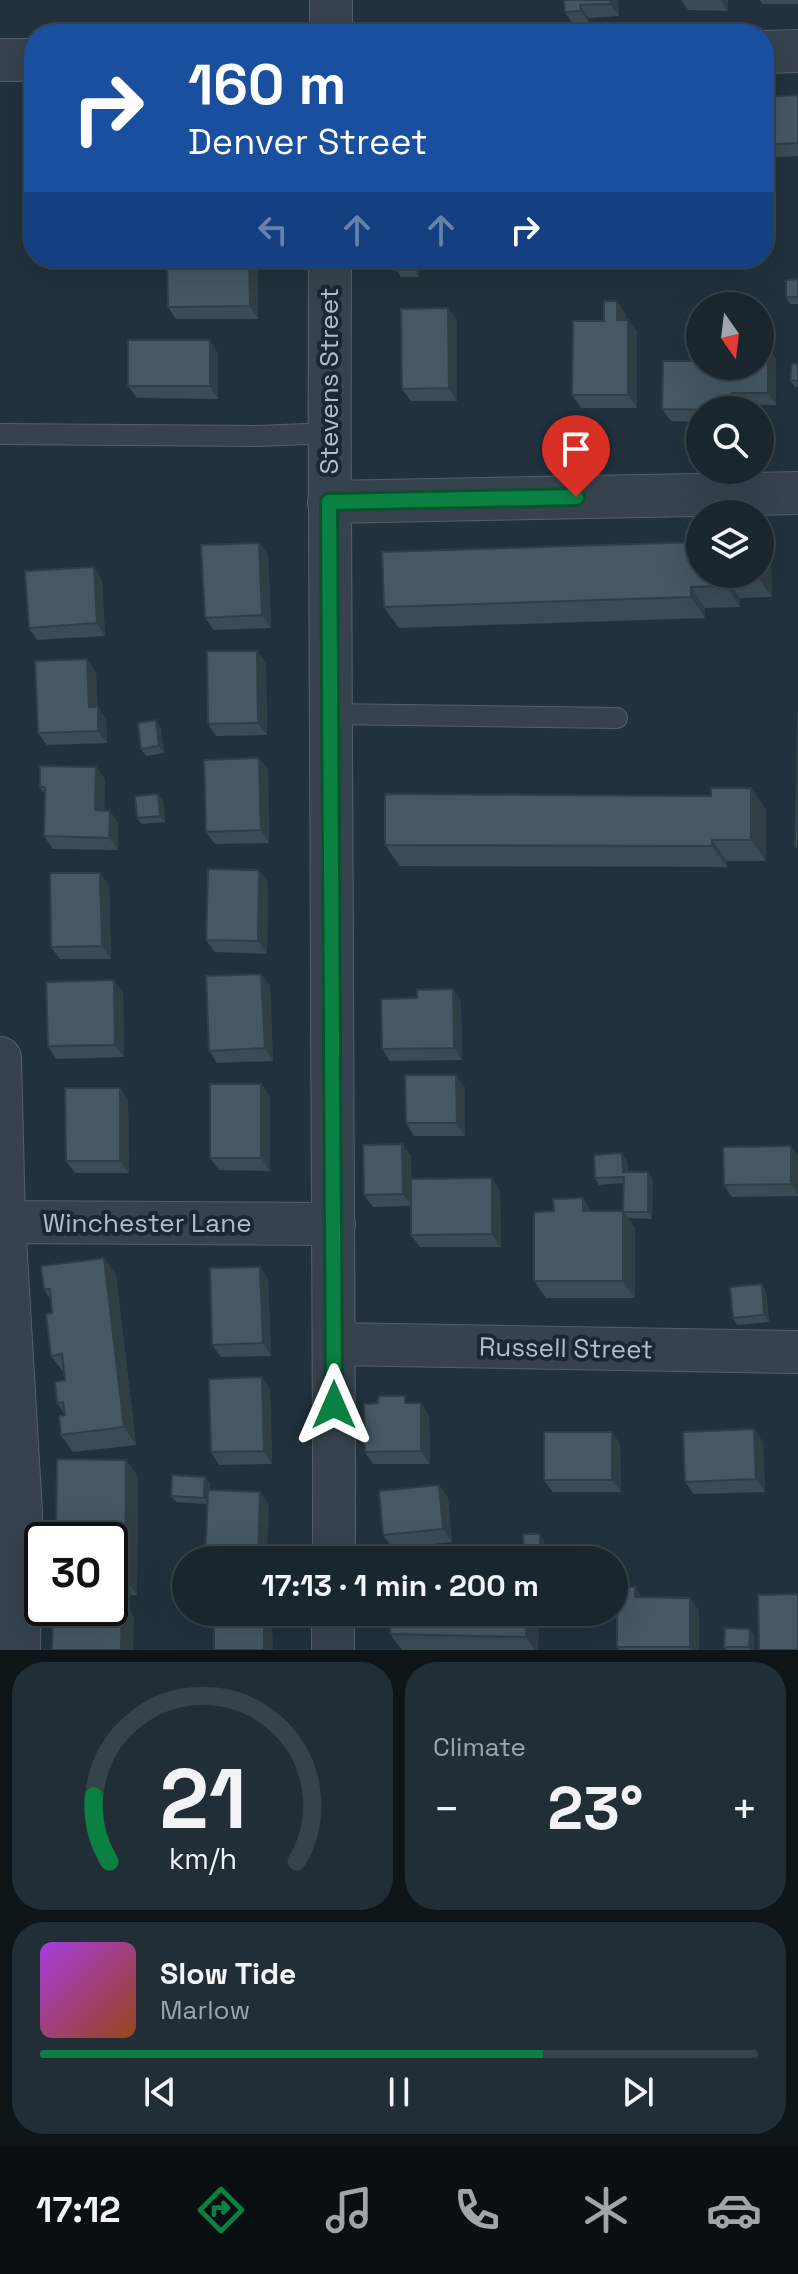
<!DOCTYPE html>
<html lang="en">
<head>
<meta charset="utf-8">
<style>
  body { margin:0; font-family:"Space Grotesk",sans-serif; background:#222e36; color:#f1f3f6; height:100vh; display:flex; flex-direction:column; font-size:30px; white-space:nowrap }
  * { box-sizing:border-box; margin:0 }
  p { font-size:26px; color:#9fa5aa }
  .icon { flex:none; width:44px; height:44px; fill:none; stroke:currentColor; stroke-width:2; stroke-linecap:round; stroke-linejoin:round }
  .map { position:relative; height:1650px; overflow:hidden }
  .side { display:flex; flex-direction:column; gap:12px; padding:12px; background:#0e1519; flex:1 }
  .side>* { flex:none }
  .hud { position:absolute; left:24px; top:24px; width:750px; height:244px; border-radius:32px; box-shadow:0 8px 32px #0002,0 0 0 2px #37434a; background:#1a4fa0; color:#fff; overflow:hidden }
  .needle { width:52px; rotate:166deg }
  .tools { position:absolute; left:686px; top:292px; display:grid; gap:16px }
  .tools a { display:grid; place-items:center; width:88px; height:88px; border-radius:50%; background:#19262e; box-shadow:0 8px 32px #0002,0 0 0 2px #37434a; font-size:40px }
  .speed { position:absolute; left:24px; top:1522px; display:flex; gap:16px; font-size:40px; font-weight:700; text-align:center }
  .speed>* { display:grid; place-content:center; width:104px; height:104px; border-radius:50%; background:#19262e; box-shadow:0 8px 32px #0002,0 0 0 2px #37434a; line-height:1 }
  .speed .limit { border:4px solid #111; border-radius:12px; background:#fff; color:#111 }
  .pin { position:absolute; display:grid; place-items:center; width:68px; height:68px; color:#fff; margin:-82px -34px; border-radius:50% 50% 50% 0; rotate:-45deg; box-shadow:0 0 8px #0007 }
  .pin .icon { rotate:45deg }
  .me { position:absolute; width:88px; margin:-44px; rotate:0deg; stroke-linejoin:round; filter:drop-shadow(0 0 6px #0008) }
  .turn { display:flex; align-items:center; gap:28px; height:168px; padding:0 32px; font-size:36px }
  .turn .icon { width:104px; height:104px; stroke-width:2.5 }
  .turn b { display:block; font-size:56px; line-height:68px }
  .lanes { display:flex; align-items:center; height:76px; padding:0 32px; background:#0003; justify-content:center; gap:40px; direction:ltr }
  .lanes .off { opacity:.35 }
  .big { font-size:60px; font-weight:600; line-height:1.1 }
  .side .widget { flex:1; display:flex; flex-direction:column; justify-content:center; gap:12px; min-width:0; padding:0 28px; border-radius:32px; background:#222e36 }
  .side .dial { align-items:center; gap:0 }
  .dial svg { height:208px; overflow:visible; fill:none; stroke:#37434a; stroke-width:7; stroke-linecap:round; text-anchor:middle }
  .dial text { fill:#f1f3f6; stroke:none }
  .song { display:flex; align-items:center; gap:24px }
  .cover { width:96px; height:96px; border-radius:12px; background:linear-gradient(135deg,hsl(280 70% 55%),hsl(20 70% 35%)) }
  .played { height:8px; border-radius:4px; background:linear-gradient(90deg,#0b8043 70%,#37434a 70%) }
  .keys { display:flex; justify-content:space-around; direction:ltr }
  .heat { display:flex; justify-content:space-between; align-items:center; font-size:44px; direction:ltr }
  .side .tiles { flex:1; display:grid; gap:12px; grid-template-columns:1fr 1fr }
  .widget:last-child { grid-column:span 2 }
  .trip { position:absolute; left:172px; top:1546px; width:456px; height:80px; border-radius:40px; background:#19262e; box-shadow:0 8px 32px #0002,0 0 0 2px #37434a; font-weight:600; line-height:80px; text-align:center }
  .dock { display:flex; height:128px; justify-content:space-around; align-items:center; background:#0a0f12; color:#9fa5aa }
  .dock .icon { width:56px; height:56px }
  .dock .on { color:#0b8043 }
  .dock b { font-size:36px; color:#f1f3f6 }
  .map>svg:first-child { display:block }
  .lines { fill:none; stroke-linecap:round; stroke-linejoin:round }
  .service-casing { stroke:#54616b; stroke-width:22 }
  .minor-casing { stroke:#54616b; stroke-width:44 }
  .service { stroke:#36434e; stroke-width:20 }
  .minor { stroke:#36434e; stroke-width:42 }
  .wall { fill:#3b4c56 }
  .shaded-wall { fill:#303e46 }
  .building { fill:#455864; stroke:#303e46; stroke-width:2 }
  .route-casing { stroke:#07532c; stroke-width:20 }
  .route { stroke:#0b8043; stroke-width:14 }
  .labels { text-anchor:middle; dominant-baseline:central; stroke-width:8; stroke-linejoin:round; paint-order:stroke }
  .street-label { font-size:26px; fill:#b1bec9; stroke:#1b2832 }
</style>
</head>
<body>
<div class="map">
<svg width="798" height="1650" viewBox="0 0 798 1650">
  <rect width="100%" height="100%" fill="#21323e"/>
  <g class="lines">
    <defs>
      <path id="service" d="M0,434L259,436L329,433
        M330,714L617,718"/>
      <path id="minor" d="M331,0V34
        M764,52L798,51
        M0,60H34
        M330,258C328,692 335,1126 334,1560
        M329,502L798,493
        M0,1058L4,1222L21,1513L19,1650
        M4,1222L334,1224
        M334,1344L798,1352
        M333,1650V1612"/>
    </defs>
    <!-- service casing -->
    <use href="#service" class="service-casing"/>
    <!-- minor casing -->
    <use href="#minor" class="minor-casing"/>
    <!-- service -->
    <use href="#service" class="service"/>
    <!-- minor -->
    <use href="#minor" class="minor"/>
  </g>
  <!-- wall -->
  <path class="wall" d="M564,0H618L619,16L589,18V23L573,24L565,12Z
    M681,0H728V11L688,10Z
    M760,0H798V4H762Z
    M798,95V156L764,158V132H767Z
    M167,258H254L258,263V319H176L168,307Z
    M419,258V277H401L396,270Z
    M798,279V304H790L786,297Z
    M448,308L457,320V401H411L402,389Z
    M626,314V320H628L637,332V408H581L572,395L604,321Z
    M768,347L776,359V405H741V410H700V422L671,421L662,409L760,366Z
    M218,353V399L137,398L128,386Z
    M798,364V387H795L790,380Z
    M259,543L268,555L271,628L214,630L205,618Z
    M760,546L771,561L772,597L740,598V607L705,608V618L399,628L384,607L760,574Z
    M94,567L102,580L105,636L37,640L29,628Z
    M87,659L96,672L97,707L106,719L107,743L47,745L38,733Z
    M266,663L267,735L216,736L208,724Z
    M160,726L164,753L146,756L141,749Z
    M259,758L268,770L269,843L215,844L206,832Z
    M105,779L104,811H110L118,823V850L53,849L44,836L45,795L40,787Z
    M163,800L165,822L142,824L137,818Z
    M766,809V861H727V867L400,866L385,845Z
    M268,882L267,954L215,952L206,940Z
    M109,885L111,959H60L51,947Z
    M261,974L270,986L273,1061L217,1063L209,1051Z
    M453,989L461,1002L462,1060L390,1061L382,1049L417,998Z
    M123,993L124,1057L56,1059L48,1046Z
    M261,1084L270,1096V1171L219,1170L210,1158Z
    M465,1087V1136H414L406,1123Z
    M120,1088L128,1100L129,1173H75L66,1161Z
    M402,1144L411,1156V1179L492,1178L500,1191L501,1247H420L411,1235V1206L373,1207L364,1195Z
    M798,1156V1196L732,1197L724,1185Z
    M627,1160L628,1172L653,1179L652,1219L628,1218L635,1228V1298H546L534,1281L592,1211H623L624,1183L599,1185L595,1178Z
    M116,1275L136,1445L73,1452L61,1435L64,1413L57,1403L65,1380L64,1373L51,1356L52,1313L51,1300L44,1289Z
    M268,1279L271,1356L221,1357L212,1345Z
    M766,1291L769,1322L737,1325L733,1318Z
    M262,1377L270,1390L272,1464L219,1465L211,1452Z
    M410,1403L429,1415L430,1464H373L365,1452Z
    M612,1432L620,1444L621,1492H553L544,1480Z
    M763,1442L765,1492L694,1494L685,1482Z
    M126,1460L138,1477L137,1595H110V1540Z
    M205,1477L210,1484L209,1490L269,1504H207L176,1502L171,1496Z
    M439,1485L448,1498L452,1542L392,1548L383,1535Z
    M642,1598L699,1610V1650H619L617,1647Z
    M391,1612H539L538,1650H402L390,1634Z
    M754,1635V1650H726L724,1647Z"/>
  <!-- shaded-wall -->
  <path class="shaded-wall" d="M610,0H618L619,16L610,4Z
    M721,0H728V11Z
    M580,5L589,18V23L581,11Z
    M249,258H254L258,263V319L250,306Z
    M414,258H419V277L415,270Z
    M617,301L626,314V332L617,320Z
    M448,308L457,320V401L449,388Z
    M628,320L637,332V408L628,395Z
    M210,340L218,353V399L210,386Z
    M768,347L776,359V405L768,393Z
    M732,393L741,405V410H733Z
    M259,543L268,555L271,628L262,615Z
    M760,546L771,561L772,597L757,576V574H760Z
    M94,567L102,580L105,636L97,623Z
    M725,577L740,598V607L726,586Z
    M691,587L705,608V618L691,597Z
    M257,651L266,663L267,735L258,723Z
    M87,659L96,672L98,719L89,707Z
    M98,707L106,719L107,743L98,731Z
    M156,720L160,726L164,753L159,746Z
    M259,758L268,770L269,843L261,830Z
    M96,767L105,779L104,823L95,810Z
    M751,788L766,809V861L751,840Z
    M158,794L163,800L165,822L160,816Z
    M110,811L118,823V850L109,838Z
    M712,840L727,861V867L712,846Z
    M259,870L268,882L267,954L258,941Z
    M100,873L109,885L111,959L102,946Z
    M261,974L270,986L273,1061L265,1048Z
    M114,980L123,993L124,1057L115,1045Z
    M453,989L461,1002L462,1060L454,1048Z
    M456,1075L465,1087V1136L457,1123Z
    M261,1084L270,1096V1171L261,1158Z
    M120,1088L128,1100L129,1173L120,1161Z
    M402,1144L411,1156L412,1206L403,1194Z
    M791,1146L798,1156V1194L791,1184Z
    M622,1153L627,1160L628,1179L623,1172Z
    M648,1172L653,1179L652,1219L648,1212Z
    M492,1178L500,1191L501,1247L492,1234Z
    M583,1198L595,1216L583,1211Z
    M623,1211L635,1228V1298L623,1281Z
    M104,1258L116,1275L136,1445L124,1427Z
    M260,1267L268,1279L271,1356L263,1343Z
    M762,1284L766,1291L769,1322L764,1315Z
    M262,1377L270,1390L272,1464L264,1451Z
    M421,1403L429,1415L430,1464L421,1451Z
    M754,1429L763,1442L765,1492L756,1479Z
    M612,1432L620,1444L621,1492L612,1480Z
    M126,1460L138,1477L137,1595L125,1578Z
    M205,1477L210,1484L209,1504L204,1498Z
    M439,1485L448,1498L452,1542L443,1529Z
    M260,1492L269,1504L267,1560H258Z
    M540,1534L544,1540L545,1560H541Z
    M635,1587L643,1599L635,1597Z
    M690,1598L699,1610V1650H692L690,1647Z
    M122,1599L134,1616L133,1650H121Z
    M264,1612H269L272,1616L273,1650H264Z
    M527,1612H539L538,1650H535L526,1637Z
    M750,1629L754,1635V1650H751L749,1647Z"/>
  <!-- building -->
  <path class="building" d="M564,0H610V4L580,5L581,11L565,12Z
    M798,95V143L764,145V132H767L764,97Z
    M167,258H249L250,306L168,307Z
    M396,258H414L415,270H396Z
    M798,279V297H786V280Z
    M604,301H617V320H628V395H572L573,321H604Z
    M448,308L449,388L402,389L401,309Z
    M128,340H210V386H128Z
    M760,346L768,347V393H732V410L662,409L663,361H700V366H760Z
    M792,363L798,364V381L790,380Z
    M700,542V574H757V576L725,577L726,586L691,587V597L384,607L382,552Z
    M259,543L262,615L205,618L201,545Z
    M94,567L97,623L29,628L25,571Z
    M207,651H257L258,723L208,724Z
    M87,659L89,707H98V731L38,733L35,661Z
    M798,712V847H795Z
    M156,720L159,746L141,749L138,723Z
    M259,758L261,830L206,832L204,760Z
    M40,766L96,767L95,810L110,811L109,838L44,836L45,787H40Z
    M711,788H751V840H712V846L385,845V794L711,796Z
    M158,794L160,816L137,818L135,796Z
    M208,869L259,870L258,941L206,940Z
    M50,873H100L102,946L51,947Z
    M261,974L265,1048L209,1051L206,976Z
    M114,980L115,1045L48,1046L46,982Z
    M453,989L454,1048L382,1049L381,999L417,998V990Z
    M405,1075H456L457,1123H406Z
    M210,1084H261V1158H210Z
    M65,1088H120V1161H66Z
    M402,1144L403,1194L364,1195L363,1145Z
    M791,1146V1184L724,1185L723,1147Z
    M622,1153L623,1172H648V1212H623L624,1177L595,1178L594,1155Z
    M492,1178V1234L411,1235V1179Z
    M583,1198V1211H623V1281H534V1212L554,1211L553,1199Z
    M104,1258L124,1427L61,1435L59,1416L65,1415L63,1402L57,1403L55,1382L65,1380L62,1354L51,1356L46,1314L52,1313L50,1289H44L41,1266Z
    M260,1267L263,1343L212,1345L210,1268Z
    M762,1284L764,1315L733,1318L730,1287Z
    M262,1377L264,1451L211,1452L209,1379Z
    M379,1396H405V1403H421V1451L365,1452L364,1404L378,1403Z
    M754,1429L756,1479L685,1482L683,1432Z
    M544,1432H612V1480H544Z
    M57,1459L126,1460L125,1578H110V1540H56Z
    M172,1475L205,1477L204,1498L171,1496Z
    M439,1485L443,1529L383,1535L379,1491Z
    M208,1490L260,1492L258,1560H205Z
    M523,1534H540L541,1560H524Z
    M617,1587H635V1597L690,1598V1647H617Z
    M798,1594V1650H759L758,1595Z
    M110,1598L122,1599L121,1650H52L53,1608H110Z
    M214,1612H264V1650H214Z
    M391,1612H527L526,1637L390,1634Z
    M725,1628L750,1629L749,1647H724Z"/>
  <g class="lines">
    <defs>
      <path id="route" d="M334,1405L329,502L576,497"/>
    </defs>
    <!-- route casing -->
    <use href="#route" class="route-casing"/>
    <!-- route -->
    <use href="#route" class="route"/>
  </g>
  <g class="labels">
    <!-- street labels -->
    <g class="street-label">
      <text transform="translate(329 381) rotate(-90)">Stevens Street</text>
      <text x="147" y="1223">Winchester Lane</text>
      <text transform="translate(566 1348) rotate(1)">Russell Street</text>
    </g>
  </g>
</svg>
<div class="tools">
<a><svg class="needle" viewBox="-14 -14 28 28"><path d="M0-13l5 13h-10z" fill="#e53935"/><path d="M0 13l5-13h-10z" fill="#9fa5aa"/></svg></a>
<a><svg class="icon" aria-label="search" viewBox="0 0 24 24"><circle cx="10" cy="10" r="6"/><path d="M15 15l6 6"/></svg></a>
<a><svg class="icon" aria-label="layers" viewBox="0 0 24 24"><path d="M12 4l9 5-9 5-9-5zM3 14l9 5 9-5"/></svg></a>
</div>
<div class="speed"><div class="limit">30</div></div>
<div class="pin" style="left:576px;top:497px;background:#d93025"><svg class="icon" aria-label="arrive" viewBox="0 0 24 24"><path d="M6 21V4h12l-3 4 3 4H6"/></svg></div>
<svg class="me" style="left:334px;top:1405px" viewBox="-20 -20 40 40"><path d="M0-17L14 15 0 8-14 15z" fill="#0b8043" stroke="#fff" stroke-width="4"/></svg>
<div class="trip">17:13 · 1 min · 200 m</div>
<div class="hud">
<div class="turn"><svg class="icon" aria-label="right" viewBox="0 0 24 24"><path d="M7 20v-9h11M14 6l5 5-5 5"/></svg><div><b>160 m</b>Denver Street</div></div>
<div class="lanes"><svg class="icon off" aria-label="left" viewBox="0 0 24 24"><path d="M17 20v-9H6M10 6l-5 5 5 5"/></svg><svg class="icon off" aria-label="ahead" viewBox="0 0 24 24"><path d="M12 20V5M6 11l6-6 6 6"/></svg><svg class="icon off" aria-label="ahead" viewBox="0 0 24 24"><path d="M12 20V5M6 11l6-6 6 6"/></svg><svg class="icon" aria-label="right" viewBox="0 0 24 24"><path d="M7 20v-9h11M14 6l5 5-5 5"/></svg></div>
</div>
</div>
<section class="side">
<div class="tiles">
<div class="widget dial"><svg viewBox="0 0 100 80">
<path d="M14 69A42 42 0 1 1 86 69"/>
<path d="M14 69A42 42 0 0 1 8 44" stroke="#0b8043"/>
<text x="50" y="56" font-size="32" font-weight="700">21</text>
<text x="50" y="72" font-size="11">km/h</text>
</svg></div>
<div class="widget"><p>Climate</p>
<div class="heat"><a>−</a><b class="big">23°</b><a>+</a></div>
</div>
<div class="widget">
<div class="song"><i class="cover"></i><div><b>Slow Tide</b><p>Marlow</p></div></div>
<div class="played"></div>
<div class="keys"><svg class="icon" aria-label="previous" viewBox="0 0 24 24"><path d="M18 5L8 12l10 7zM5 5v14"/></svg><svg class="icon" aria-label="pause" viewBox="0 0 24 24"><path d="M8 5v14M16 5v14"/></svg><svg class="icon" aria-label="next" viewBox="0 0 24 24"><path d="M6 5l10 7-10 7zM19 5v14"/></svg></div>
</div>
</div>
</section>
<nav class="dock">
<b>17:12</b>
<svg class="icon on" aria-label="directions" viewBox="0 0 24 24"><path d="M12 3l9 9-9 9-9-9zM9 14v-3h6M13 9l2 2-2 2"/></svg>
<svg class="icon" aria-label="music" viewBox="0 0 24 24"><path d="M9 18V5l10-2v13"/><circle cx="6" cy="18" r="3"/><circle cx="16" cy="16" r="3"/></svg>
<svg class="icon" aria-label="phone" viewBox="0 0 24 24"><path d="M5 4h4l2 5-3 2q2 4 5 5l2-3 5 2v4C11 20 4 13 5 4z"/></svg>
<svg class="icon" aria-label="climate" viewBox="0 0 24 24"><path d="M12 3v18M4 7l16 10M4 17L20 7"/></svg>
<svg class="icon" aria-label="car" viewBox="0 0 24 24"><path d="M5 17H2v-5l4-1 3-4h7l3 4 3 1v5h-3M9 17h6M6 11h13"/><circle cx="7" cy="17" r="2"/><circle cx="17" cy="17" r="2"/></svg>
</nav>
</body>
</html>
